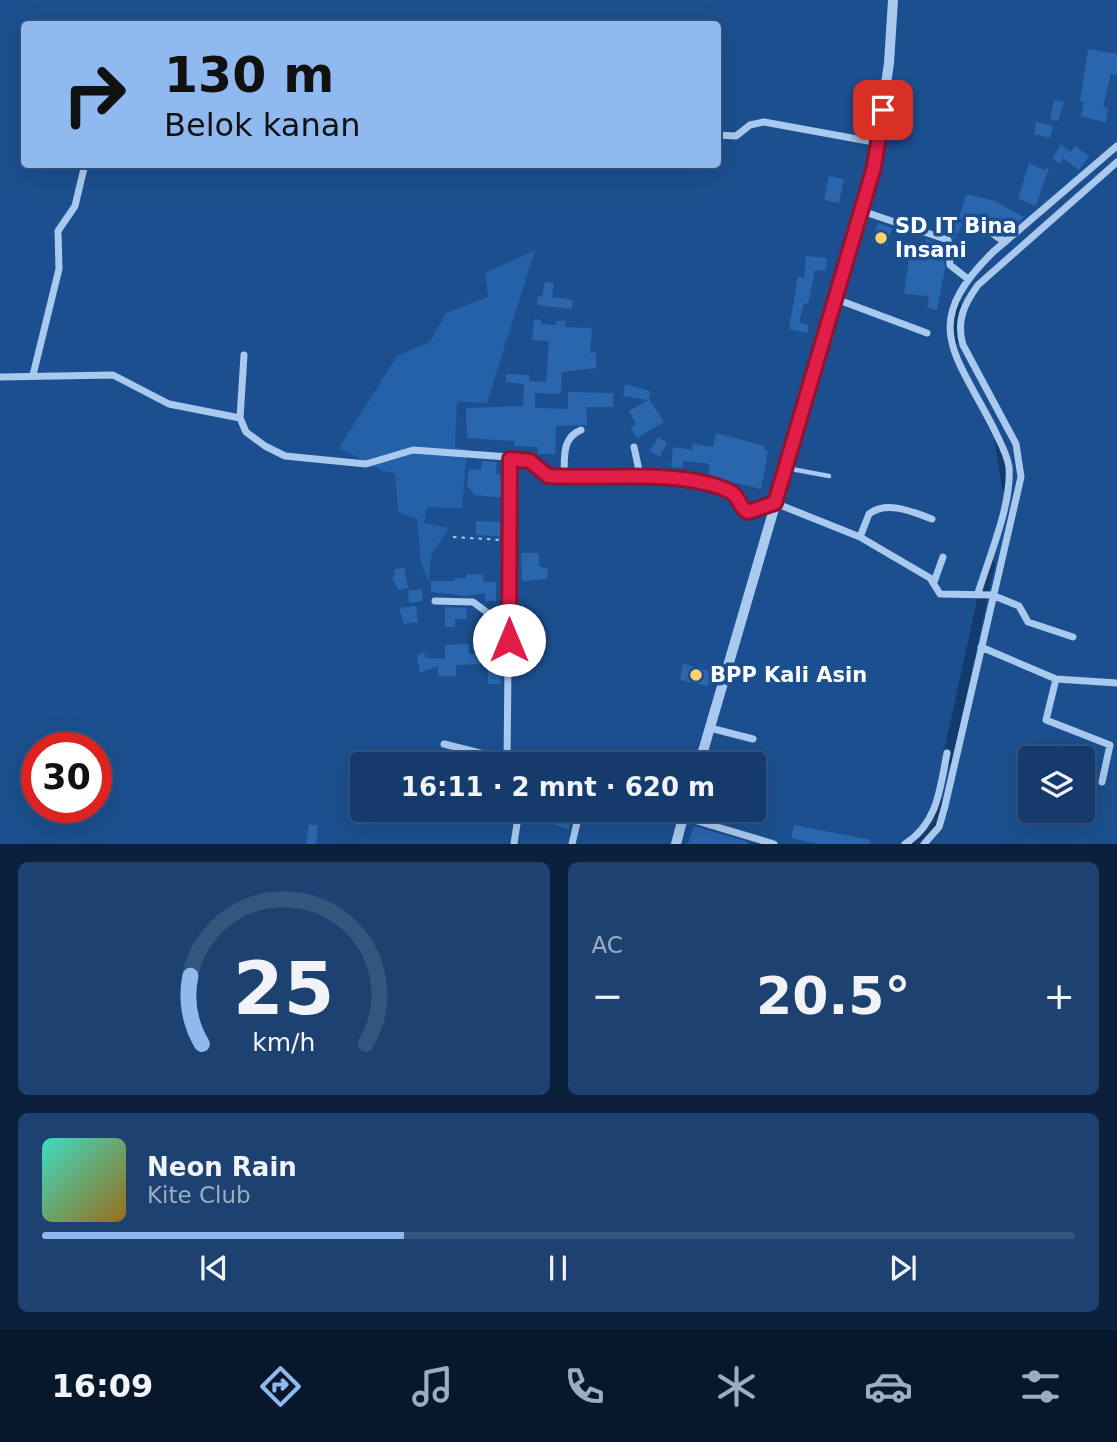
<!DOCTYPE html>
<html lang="id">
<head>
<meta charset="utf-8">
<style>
  body { margin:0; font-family:"DejaVu Sans",sans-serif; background:#1d4271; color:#f1f3f6; height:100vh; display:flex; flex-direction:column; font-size:26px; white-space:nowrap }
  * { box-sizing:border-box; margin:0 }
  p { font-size:23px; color:#9dadc1 }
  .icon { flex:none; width:38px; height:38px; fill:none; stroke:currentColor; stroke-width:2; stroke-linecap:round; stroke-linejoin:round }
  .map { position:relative; height:844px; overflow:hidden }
  .panel { display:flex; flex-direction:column; gap:18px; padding:18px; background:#0b203b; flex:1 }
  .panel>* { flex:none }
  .hud { position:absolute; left:21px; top:21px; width:700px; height:147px; border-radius:7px; box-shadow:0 7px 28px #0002,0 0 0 2px #33557e; background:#90b9f0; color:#111; overflow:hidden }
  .tools { position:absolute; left:1018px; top:746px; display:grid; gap:14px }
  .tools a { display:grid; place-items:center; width:77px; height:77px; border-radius:7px; background:#143b6b; box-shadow:0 7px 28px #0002,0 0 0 2px #33557e; font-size:35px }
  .speed { position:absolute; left:21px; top:732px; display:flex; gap:14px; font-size:35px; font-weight:700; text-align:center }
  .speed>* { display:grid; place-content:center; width:91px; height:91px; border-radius:50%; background:#143b6b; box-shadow:0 7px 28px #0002,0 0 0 2px #33557e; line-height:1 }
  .speed .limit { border:10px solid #d22; background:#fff; color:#111 }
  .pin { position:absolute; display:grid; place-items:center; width:60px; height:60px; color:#fff; margin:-30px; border-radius:14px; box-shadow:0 4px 10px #0006 }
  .me { position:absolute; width:77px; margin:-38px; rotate:0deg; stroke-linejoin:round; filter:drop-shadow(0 0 5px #0008) }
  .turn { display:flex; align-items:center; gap:24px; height:147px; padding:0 28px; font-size:32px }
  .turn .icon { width:91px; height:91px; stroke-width:2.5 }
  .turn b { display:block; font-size:49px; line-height:60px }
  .big { font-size:52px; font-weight:700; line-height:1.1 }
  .panel .card { flex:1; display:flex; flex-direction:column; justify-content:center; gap:10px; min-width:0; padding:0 24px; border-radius:10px; background:#1d4271 }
  .panel .dial { align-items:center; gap:0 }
  .dial svg { height:182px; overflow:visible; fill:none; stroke:#33557e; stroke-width:7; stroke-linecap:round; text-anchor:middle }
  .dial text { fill:#f1f3f6; stroke:none }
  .song { display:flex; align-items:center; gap:21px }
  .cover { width:84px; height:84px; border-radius:10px; background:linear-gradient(135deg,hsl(170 70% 55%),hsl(40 70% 35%)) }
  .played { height:7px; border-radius:4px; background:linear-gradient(90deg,#90b9f0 35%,#33557e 35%) }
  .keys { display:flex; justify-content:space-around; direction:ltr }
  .heat { display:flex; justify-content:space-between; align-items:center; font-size:38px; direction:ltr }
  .panel .tiles { flex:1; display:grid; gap:18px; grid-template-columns:1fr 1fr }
  .card:last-child { grid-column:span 2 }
  .trip { position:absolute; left:350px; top:752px; width:416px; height:70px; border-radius:7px; background:#143b6b; box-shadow:0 7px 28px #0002,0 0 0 2px #33557e; font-weight:700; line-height:70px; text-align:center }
  .menu { display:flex; height:112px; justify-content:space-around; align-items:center; background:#08182b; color:#9dadc1 }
  .menu .icon { width:49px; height:49px }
  .menu .on { color:#90b9f0 }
  .menu b { font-size:32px; color:#f1f3f6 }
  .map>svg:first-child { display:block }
  .green { fill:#2461a8 }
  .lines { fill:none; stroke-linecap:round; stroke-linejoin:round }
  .canal { stroke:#123a6d; stroke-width:10 }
  .building { fill:#2a66ad }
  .path { stroke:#a9c9ee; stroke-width:2; stroke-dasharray:3.5 5; stroke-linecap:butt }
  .service { stroke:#a9c9ee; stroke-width:4.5 }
  .minor { stroke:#a9c9ee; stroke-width:7 }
  .tertiary { stroke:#a9c9ee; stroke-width:10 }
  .route-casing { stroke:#92132f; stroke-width:18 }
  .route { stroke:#e11d48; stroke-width:12 }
  .poi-dot { fill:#ffd166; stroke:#1b4f8f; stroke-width:2.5 }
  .labels { text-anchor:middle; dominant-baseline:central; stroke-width:7; stroke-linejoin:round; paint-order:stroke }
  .poi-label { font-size:21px; font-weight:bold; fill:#fff; stroke:#1b4f8f; text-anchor:start }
</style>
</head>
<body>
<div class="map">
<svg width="1117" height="844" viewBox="0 0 1117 844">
  <rect width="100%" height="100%" fill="#1b4f8f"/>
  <!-- green -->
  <path class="green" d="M535,250L487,403L457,402L455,448L467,449L462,508L427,507L424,523L450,528L431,555L429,582L421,563L417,519L398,512L395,473L383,471L339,448L397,356L430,342L446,313L488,297L485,273Z"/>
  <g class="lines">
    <!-- canal -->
    <path class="canal" d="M953,341L956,304
      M1000,443L1007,487
      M947,761L990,564
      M913,844L933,825L938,803"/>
  </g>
  <!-- building -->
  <path class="building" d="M1088,49L1117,54V75L1111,74L1103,107L1108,108L1106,123L1081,116L1084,102L1080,101Z
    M1054,100L1064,102L1058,121L1050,119Z
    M1036,122L1053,126L1050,138L1034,134Z
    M1061,145L1071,152L1075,146L1089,156L1079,170L1063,158L1060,164L1052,158Z
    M1029,163L1044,170L1049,167L1036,206L1018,199Z
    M829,176L844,179L839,203L824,200Z
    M966,194L995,201L1024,217L1014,226L1008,222L1003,233L987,222L989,218L973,213L968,221L959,218Z
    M952,219L963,224L954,239L941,231L942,228L947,230Z
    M878,223L892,228L887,246L872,241Z
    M926,239L942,245L945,268L937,310L927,308L929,296L904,294L911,244L924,247Z
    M806,256L827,258L826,271L815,270L808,304L804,303L799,323L809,325L807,333L789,329L798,276L804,278Z
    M545,282L554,283L552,297L573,300L572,309L537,305L538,296L542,297Z
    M534,319L541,320V324L556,325V321H566L565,327L592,328L590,353L596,352V368L562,372L561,394L535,393V408L568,409V392L613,393V407H586L587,425L556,426L555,454H538V447L514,446V441L467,438L466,408L523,406L524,384L506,382V374L530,375L529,381L546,382L549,341L532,340Z
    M625,384L650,391L649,399L664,422L637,438L631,428L636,424L629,411L648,400L623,396Z
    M716,433L765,446L764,450L768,451L761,489L708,476L710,464L683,461V468L671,467L673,447L692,450L693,444L713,447Z
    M658,437L667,442L660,457L650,451Z
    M482,461L497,462L496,474H501L500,480H504L503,498L475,495L467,486L469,469L481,470Z
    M476,521L500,522V536L476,535Z
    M521,553H539V566L548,569L547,579L522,581Z
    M404,567L408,588L398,590L392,577L395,576L394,570Z
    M466,574L483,575V582H496V601H485V593L466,596L431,592V581H454L455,578H466Z
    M421,589L423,601L409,603L408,591Z
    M416,606L418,622L404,624L399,608Z
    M445,607L466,608L467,619H455V627H445Z
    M519,643H540V652H519Z
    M469,644V654L499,655L501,684H488V664L456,665V676H438V666L420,673L417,655L424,652L426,658L445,659V645Z
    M683,664L711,671L708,686L680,680Z
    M553,810H574L568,829L548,822Z
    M309,824L318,826L316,844H306Z
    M794,825L871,840L870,844H818L791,838Z
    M694,826L748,842L747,844H688Z"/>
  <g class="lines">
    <!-- path -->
    <path class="path" d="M453,537L501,540
      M461,765L463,757
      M445,819L448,810"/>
    <!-- service -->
    <path class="service" d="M786,468L829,476"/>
    <!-- minor -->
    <path class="minor" d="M718,135L736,136L750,125L764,122L879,143
      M862,211L948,240L950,265L968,279
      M974,221L1005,242
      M836,299L927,333
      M244,355L240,418L246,432L265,446L285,456L366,464L413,450L522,458L530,461L548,476L666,478L730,492L746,511L775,503L860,537L930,578L940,594L992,595L1019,606L1028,622L1073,637
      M33,375L59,269L58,231L75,206L85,164
      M0,377L113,375L169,404L240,418
      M634,447L640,475
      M564,477C565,458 561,438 581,430
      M860,537L869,514C887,500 913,512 932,519
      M934,582L943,557
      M978,593C989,557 1012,504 1009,467C1007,453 999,440 993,427C954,351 920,324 993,252L1117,146
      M435,601L473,602L492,616L509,615
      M981,647L1056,679L1046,720L1110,745L1102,782
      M1056,679L1117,683
      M710,728L753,739
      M444,744L508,760
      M507,765L510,459
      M684,817L774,844
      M514,844L519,810
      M572,844L580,810
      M905,844C938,823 940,788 947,753
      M924,844L939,827L945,806L1021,477L1016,444L963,345C956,321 964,304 978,285L1117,162"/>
    <!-- tertiary -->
    <path class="tertiary" d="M699,765L874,167L889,63L893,0
      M676,844L685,810"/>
  </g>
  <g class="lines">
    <defs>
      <path id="route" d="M509,640L510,459L530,461L548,476C602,480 681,468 731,492C740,497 739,508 748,512L775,503L874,167L883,110"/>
    </defs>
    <!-- route casing -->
    <use href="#route" class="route-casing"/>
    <!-- route -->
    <use href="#route" class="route"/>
  </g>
  <!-- markers -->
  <g class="poi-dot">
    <circle cx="881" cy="238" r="7"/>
    <circle cx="696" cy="675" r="7"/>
  </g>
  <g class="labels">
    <!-- poi labels -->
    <g class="poi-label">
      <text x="895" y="226">SD IT Bina<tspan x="895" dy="24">Insani</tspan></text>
      <text x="710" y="675">BPP Kali Asin</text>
    </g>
  </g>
</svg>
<div class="tools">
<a><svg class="icon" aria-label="layers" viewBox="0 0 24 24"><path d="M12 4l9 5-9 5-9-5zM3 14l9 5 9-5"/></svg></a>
</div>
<div class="speed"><div class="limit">30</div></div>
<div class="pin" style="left:883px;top:110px;background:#d93025"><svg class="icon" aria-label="arrive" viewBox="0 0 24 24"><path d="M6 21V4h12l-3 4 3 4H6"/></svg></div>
<svg class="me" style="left:509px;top:640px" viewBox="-20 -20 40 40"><circle r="19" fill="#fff"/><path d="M0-13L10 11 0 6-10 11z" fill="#e11d48"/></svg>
<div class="trip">16:11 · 2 mnt · 620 m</div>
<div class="hud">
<div class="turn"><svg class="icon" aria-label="right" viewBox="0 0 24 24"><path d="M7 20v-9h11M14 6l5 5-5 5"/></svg><div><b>130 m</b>Belok kanan</div></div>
</div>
</div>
<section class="panel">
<div class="tiles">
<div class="card dial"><svg viewBox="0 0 100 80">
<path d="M14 69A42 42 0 1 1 86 69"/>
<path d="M14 69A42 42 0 0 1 9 39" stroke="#90b9f0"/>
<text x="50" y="56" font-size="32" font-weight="700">25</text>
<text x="50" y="72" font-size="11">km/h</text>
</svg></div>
<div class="card"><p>AC</p>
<div class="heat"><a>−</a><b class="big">20.5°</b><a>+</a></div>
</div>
<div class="card">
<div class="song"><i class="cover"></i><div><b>Neon Rain</b><p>Kite Club</p></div></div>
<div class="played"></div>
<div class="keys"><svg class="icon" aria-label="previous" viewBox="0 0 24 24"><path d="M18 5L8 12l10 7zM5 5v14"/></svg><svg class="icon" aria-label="pause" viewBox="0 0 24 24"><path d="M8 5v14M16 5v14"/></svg><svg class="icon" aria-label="next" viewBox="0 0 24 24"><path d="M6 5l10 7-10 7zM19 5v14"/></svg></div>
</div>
</div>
</section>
<nav class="menu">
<b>16:09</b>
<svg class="icon on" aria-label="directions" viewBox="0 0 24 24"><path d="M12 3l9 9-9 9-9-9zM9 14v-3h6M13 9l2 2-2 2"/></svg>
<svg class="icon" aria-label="music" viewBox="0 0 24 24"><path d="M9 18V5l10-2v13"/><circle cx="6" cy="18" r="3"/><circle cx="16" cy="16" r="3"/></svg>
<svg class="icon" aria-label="phone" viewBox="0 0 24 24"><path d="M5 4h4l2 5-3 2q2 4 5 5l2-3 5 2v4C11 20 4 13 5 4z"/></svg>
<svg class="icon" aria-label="climate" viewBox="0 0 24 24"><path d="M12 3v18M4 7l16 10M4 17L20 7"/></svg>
<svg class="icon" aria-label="car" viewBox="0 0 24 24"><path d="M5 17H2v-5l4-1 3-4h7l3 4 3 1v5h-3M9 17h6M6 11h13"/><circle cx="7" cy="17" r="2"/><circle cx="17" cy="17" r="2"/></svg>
<svg class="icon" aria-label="filters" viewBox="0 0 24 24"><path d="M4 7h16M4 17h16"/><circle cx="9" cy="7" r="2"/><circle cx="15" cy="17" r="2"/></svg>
</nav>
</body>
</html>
